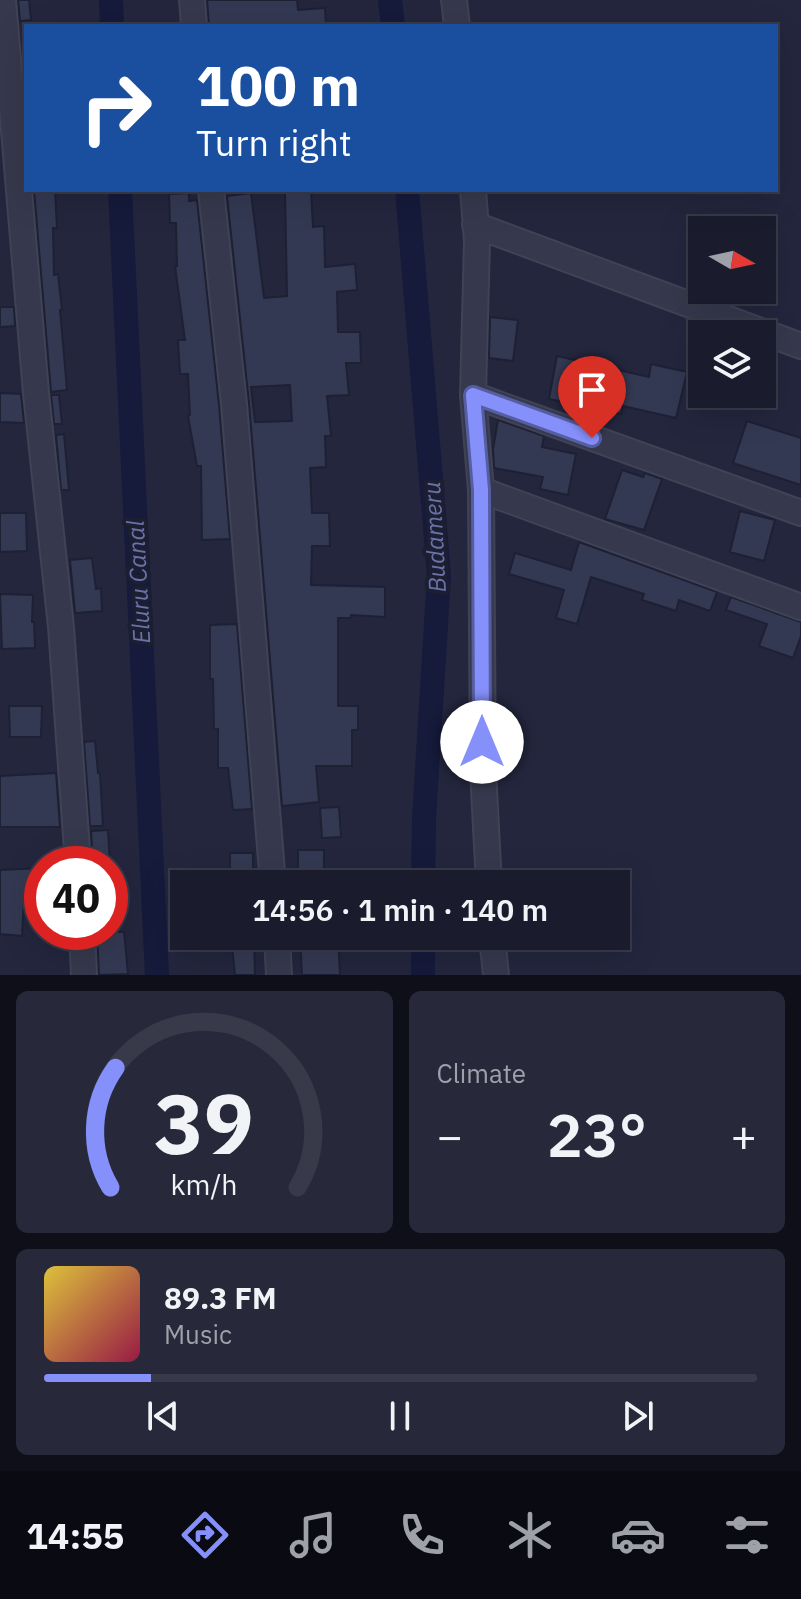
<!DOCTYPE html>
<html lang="en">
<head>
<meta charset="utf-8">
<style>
  body { margin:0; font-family:"IBM Plex Sans",sans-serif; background:#27293a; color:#f1f3f6; height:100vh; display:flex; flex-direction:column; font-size:30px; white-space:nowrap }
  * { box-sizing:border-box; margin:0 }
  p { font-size:26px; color:#9fa1aa }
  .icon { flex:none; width:44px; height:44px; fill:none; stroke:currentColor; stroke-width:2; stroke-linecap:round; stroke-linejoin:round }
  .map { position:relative; height:975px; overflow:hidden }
  .panel { display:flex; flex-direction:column; gap:16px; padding:16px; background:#0e0f19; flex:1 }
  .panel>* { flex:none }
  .banner { position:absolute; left:24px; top:24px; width:754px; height:168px; border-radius:0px; box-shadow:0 8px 32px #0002,0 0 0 2px #383a4a; background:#1a4fa0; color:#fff; overflow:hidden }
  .needle { width:52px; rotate:99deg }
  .fabs { position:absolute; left:688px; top:216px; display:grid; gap:16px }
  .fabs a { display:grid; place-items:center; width:88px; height:88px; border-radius:0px; background:#1a1c2e; box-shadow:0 8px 32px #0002,0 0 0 2px #383a4a; font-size:40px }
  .speed { position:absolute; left:24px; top:846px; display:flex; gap:16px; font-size:40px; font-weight:700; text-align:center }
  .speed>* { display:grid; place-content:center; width:104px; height:104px; border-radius:50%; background:#1a1c2e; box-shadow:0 8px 32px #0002,0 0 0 2px #383a4a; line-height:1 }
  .speed .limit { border:12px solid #d22; background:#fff; color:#111 }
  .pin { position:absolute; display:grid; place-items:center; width:68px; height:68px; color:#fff; margin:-82px -34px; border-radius:50% 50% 50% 0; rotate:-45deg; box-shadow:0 0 8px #0007 }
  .pin .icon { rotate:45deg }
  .me { position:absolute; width:88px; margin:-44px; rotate:0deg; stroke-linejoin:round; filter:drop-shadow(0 0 6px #0008) }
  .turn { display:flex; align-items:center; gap:28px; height:168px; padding:0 40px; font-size:36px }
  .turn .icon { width:104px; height:104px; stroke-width:2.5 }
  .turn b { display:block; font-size:56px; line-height:68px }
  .big { font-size:60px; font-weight:600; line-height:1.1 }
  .panel .widget { flex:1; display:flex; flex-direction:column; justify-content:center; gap:12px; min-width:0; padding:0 28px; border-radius:12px; background:#27293a }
  .panel .dial { align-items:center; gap:0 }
  .dial svg { height:208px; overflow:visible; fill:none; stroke:#383a4a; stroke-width:7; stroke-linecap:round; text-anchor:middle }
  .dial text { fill:#f1f3f6; stroke:none }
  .song { display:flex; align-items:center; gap:24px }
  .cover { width:96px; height:96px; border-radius:12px; background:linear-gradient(135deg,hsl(50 70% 55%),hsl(340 70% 35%)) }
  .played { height:8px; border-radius:4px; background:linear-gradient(90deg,#8590fa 15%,#383a4a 15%) }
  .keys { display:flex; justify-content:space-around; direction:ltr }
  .heat { display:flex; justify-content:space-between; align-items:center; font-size:44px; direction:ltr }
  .panel .tiles { flex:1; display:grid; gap:16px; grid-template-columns:1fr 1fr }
  .widget:last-child { grid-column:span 2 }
  .trip { position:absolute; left:170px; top:870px; width:460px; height:80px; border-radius:0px; background:#1a1c2e; box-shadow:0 8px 32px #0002,0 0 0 2px #383a4a; font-weight:600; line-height:80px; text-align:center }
  .menu { display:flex; height:128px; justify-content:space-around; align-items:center; background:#0a0b12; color:#9fa1aa }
  .menu .icon { width:56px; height:56px }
  .menu .selected { color:#8590fa }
  .menu b { font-size:36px; color:#f1f3f6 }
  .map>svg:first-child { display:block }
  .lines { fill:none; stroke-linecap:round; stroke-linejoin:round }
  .canal { stroke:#161a3b; stroke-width:24 }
  .building { fill:#343953; stroke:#1e2034; stroke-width:2; fill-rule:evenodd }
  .minor-casing { stroke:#404256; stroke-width:28 }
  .tertiary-casing { stroke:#404256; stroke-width:28 }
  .minor { stroke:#36394d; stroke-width:24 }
  .tertiary { stroke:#36394d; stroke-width:24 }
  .route-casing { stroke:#565ea2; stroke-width:20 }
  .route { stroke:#8590fa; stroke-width:14 }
  .labels { text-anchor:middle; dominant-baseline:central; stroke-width:8; stroke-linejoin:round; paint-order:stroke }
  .water-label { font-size:24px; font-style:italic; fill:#6a72a8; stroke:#1c1e32 }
</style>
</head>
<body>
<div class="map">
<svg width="801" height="975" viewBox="0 0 801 975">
  <rect width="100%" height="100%" fill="#23263d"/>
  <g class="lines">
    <!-- canal -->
    <path class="canal" d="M111,0L112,26
      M390,0L393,26
      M120,190L157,975
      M407,190L439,576L424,818L423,884
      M423,975V936"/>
  </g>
  <!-- building -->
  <path class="building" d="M18,0H29L31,20L20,21Z
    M207,0H297L298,10L325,8L326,26H209Z
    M34,190H55L57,228H53L54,275L58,274L62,310H60L67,390L51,392Z
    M311,190L313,227L324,226L325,267L355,264L357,290L337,292L338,332H360L361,363H346L349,395L327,396L331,436H325L326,467L310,468L312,513H329L330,546H312L311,585L385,587V617L351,615V618H338V706H358V730H352V766H316L319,802L282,806L249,403L227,196L251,193L264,298L287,296L285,191ZM290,385L292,421L255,422L251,387Z
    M189,193V201L197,200L219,405L230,539L202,540L201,466H197L188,416L190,415L188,374H180L178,340H185L175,266H177L176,223H170L169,194Z
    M0,307H14L15,326L0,327Z
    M490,317L518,320L513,361L489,358Z
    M557,356L649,377L651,364L687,372L676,418L623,406L621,414L549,399Z
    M0,393L21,394L24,423L0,422Z
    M51,395H59L62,424H54Z
    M498,420L544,436L542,447L576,454L568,495L540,489L543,477L494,468L493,449Z
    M747,421L801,438V485L733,463Z
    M64,434L69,490H61L56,435Z
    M622,470L643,477L645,473L662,479L644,530L605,519Z
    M740,511L775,520L764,561L730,552Z
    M0,513H26L27,551L0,552Z
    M579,542L717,592L710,611L679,600L676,611L642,600L644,594L591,577L577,624L556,618L564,590L509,574L515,553L571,570Z
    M92,558L96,589L101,588L102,611L75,613L70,560Z
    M0,594L33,595L32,622H34L35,648L2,649Z
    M731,597L801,622V636L793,658L759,646L767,624L726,610Z
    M237,624L252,809L233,810L228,768H218V729H214L213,679H210V625Z
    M9,706H42L41,737H10Z
    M95,741L98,773H100L103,826H90L84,742Z
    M56,773L60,827H0V776Z
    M339,807L341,837L322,838L320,808Z
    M108,830L110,864H93L91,831Z
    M298,850H324V884H298Z
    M230,853H253V882H230Z
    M42,868V901H24L22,936L0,934V870Z
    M97,932H124L128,974L99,975Z
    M231,936H254L255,975H235Z
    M300,936H338L340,975H302Z"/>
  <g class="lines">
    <defs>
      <path id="minor" d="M3,0L36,393L61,627L78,864
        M192,0L194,26
        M211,190L234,404L273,884
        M475,225L801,346
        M473,395L801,513
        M481,490L801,607
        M82,932L84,975
        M277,936L279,975"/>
      <path id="tertiary" d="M454,0L457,26
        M473,190L477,241L473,395L481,490L483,771L489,884
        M492,936L496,975"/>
    </defs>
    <!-- minor casing -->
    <use href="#minor" class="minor-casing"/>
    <!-- tertiary casing -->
    <use href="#tertiary" class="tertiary-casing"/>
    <!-- minor -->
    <use href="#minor" class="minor"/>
    <!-- tertiary -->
    <use href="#tertiary" class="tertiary"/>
  </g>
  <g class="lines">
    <defs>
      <path id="route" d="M482,742L481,490L473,395L592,438"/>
    </defs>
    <!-- route casing -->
    <use href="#route" class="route-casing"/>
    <!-- route -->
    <use href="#route" class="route"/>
  </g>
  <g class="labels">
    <!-- water labels -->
    <g class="water-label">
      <text transform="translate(434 537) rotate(-93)">Budameru</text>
      <text transform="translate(138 582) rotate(-93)">Eluru Canal</text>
    </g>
  </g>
</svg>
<div class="fabs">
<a><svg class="needle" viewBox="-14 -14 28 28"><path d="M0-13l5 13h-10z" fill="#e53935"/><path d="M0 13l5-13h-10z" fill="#9fa1aa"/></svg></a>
<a><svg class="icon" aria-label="layers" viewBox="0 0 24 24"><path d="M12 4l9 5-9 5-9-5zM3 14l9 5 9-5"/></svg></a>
</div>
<div class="speed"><div class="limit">40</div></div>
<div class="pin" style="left:592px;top:438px;background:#d93025"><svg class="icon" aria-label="arrive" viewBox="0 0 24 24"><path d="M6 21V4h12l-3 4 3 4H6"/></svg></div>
<svg class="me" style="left:482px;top:742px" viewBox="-20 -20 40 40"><circle r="19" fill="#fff"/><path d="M0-13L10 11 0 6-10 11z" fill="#8590fa"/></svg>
<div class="trip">14:56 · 1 min · 140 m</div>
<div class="banner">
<div class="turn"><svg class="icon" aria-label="right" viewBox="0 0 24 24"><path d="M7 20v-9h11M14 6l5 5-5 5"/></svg><div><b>100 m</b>Turn right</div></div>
</div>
</div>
<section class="panel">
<div class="tiles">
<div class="widget dial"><svg viewBox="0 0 100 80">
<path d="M14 69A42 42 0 1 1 86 69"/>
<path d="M14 69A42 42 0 0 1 16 23" stroke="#8590fa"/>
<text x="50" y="56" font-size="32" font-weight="700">39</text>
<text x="50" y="72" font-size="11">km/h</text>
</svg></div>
<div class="widget"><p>Climate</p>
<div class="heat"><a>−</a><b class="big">23°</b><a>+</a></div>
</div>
<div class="widget">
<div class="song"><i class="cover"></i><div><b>89.3 FM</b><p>Music</p></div></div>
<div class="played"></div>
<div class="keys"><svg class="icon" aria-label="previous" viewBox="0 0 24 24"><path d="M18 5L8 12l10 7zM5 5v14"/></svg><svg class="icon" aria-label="pause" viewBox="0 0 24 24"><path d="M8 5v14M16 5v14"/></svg><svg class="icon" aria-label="next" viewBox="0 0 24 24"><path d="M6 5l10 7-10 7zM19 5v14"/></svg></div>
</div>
</div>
</section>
<nav class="menu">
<b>14:55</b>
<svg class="icon selected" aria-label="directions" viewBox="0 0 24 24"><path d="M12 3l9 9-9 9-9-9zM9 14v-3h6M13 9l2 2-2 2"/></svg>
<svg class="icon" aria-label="music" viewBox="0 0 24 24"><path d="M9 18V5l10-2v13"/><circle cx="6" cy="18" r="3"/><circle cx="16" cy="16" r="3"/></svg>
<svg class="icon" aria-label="phone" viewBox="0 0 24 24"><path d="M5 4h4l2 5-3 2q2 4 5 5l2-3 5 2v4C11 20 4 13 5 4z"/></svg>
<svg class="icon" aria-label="climate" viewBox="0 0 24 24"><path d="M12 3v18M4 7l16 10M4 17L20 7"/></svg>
<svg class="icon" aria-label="car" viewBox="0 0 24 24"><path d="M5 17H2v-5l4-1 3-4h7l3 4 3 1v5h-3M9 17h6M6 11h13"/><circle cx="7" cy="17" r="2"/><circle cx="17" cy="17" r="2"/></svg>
<svg class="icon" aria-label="filters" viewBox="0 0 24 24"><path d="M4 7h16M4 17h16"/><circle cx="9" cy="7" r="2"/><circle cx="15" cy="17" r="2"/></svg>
</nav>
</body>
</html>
